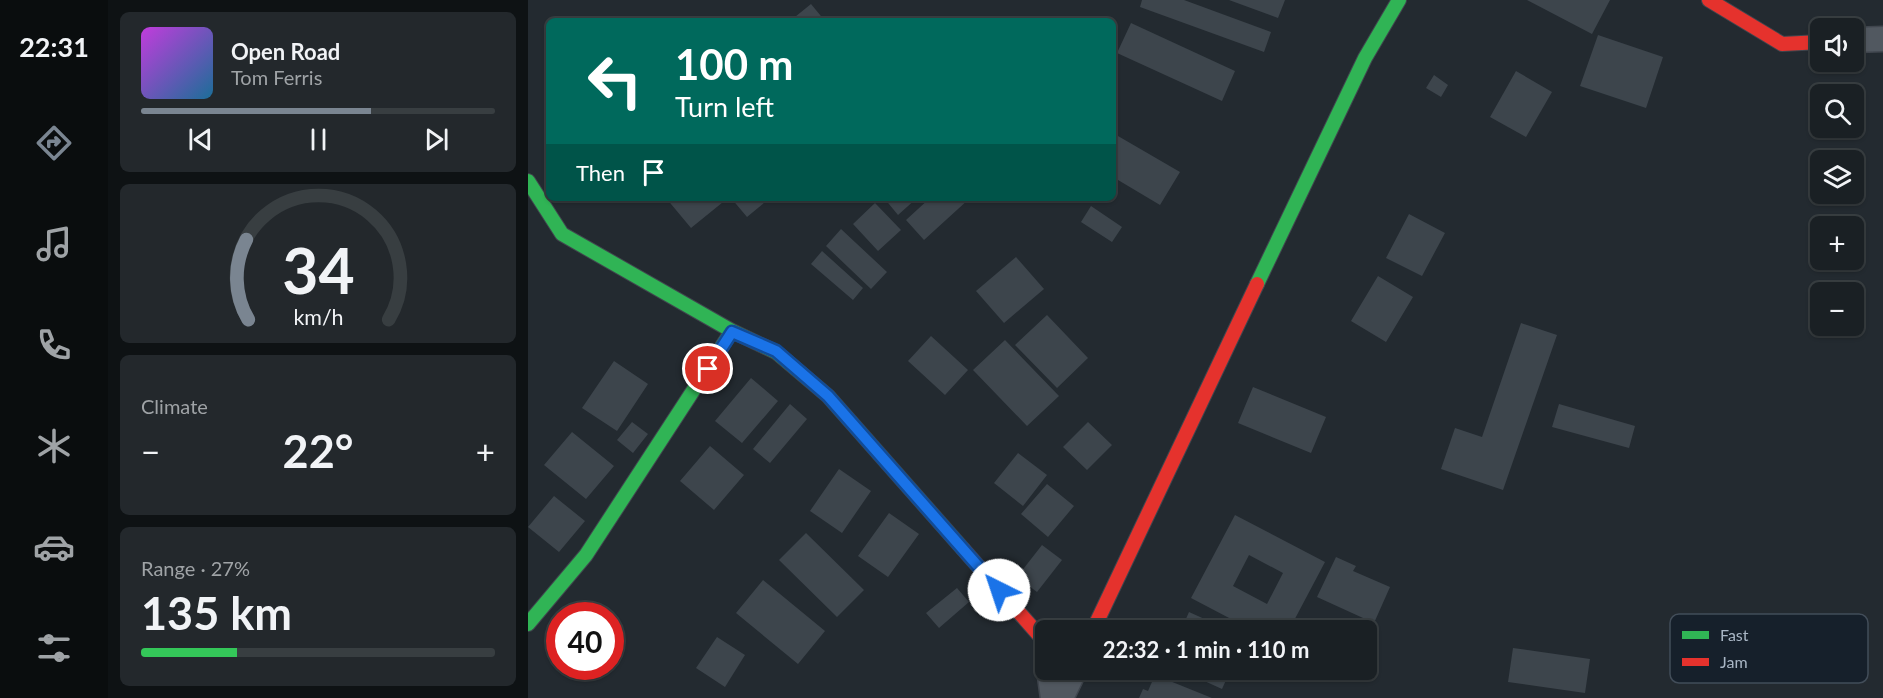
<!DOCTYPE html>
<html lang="en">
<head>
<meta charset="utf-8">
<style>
  body { margin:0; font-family:Lato,sans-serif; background:#23282c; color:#f1f3f6; height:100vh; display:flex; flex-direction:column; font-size:22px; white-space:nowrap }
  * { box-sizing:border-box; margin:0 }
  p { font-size:20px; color:#9fa3a6 }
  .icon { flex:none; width:33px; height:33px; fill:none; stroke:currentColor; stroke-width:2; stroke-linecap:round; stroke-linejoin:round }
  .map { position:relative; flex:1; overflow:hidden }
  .panel { display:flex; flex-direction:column; gap:12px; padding:12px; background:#0e1214; width:420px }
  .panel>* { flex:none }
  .banner { position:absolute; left:18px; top:18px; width:570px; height:183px; border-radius:9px; box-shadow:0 2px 4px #0004,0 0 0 2px #383e41; background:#00695c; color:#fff; overflow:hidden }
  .controls { position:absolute; left:1282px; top:18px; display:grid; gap:12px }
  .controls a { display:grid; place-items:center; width:54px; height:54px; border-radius:9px; background:#1a2024; box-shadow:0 2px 4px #0004,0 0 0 2px #383e41; font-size:30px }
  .speed { position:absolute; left:18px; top:602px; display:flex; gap:12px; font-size:30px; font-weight:700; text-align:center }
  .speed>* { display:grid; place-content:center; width:78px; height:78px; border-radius:50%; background:#1a2024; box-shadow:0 2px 4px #0004,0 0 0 2px #383e41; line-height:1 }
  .speed .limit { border:9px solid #d22; background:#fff; color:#111 }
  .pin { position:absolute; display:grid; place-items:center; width:51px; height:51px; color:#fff; margin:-26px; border:3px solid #fff; border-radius:50%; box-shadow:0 2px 6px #0007 }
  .me { position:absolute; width:66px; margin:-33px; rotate:319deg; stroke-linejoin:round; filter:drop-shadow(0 0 4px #0008) }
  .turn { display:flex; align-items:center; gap:21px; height:126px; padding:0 30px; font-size:27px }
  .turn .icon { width:78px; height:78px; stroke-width:2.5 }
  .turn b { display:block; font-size:42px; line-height:51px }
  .then { display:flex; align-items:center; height:57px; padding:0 30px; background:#0003; gap:12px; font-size:22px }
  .big { font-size:45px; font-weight:700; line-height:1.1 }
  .panel .widget { flex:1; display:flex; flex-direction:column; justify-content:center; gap:9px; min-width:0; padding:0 21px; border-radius:9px; background:#23282c }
  .panel .dial { align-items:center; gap:0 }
  .dial svg { height:156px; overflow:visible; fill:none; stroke:#383e41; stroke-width:7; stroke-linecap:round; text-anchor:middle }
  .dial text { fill:#f1f3f6; stroke:none }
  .song { display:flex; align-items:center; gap:18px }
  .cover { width:72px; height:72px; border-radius:9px; background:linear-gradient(135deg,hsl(290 70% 55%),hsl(200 70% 35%)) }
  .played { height:6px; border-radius:3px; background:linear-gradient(90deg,#7a8591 65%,#383e41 65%) }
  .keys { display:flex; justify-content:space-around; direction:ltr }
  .heat { display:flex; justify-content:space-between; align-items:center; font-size:33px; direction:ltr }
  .charge { height:9px; border-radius:4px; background:linear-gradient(90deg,#34c759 27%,#383e41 0) }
  .trip { position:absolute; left:507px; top:620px; width:342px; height:60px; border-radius:9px; background:#1a2024; box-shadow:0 2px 4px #0004,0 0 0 2px #383e41; font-weight:700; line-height:60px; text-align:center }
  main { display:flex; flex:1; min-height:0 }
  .tabs { display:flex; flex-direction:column; width:108px; justify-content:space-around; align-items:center; background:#0a0d0e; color:#9fa3a6 }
  .tabs .icon { width:42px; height:42px }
  .tabs .selected { color:#7a8591 }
  .tabs b { font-size:27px; color:#f1f3f6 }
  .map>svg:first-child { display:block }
  .building { fill:#3d454c; fill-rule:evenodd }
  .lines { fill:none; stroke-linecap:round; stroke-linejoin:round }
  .street-casing { stroke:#40464e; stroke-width:27 }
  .fast-casing { stroke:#40464e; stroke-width:16 }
  .jam-casing { stroke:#40464e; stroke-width:16 }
  .street { stroke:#515860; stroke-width:24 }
  .fast { stroke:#30b455; stroke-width:14 }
  .jam { stroke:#e5322d; stroke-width:14 }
  .route-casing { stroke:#114b97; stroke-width:15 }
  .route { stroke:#1a73e8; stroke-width:10 }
  .key { fill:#16202b; stroke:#424d59; stroke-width:1.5 }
  .key-label { font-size:16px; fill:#a9b6c5 }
</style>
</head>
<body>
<main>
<nav class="tabs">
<b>22:31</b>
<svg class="icon selected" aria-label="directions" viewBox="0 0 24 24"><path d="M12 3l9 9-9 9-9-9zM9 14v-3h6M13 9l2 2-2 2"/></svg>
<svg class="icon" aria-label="music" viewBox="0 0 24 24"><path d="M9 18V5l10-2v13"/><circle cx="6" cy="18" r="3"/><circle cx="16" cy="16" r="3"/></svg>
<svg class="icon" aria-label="phone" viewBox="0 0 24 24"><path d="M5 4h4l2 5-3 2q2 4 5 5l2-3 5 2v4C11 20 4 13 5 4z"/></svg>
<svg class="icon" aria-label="climate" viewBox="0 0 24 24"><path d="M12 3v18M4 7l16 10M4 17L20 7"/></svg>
<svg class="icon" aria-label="car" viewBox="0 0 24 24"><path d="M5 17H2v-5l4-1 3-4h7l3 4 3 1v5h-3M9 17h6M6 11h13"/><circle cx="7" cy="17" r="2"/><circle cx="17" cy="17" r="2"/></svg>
<svg class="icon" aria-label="filters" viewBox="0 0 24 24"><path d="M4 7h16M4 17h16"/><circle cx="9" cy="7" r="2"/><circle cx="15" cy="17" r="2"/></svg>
</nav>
<section class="panel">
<div class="widget">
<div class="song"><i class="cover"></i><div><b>Open Road</b><p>Tom Ferris</p></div></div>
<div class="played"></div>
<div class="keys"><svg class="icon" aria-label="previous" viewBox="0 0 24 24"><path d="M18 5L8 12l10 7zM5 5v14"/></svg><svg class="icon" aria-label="pause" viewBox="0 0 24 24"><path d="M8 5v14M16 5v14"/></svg><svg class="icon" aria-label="next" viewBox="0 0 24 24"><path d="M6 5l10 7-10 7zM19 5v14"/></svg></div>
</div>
<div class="widget dial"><svg viewBox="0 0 100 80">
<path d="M14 69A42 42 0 1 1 86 69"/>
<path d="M14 69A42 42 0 0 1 13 28" stroke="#7a8591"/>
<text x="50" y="56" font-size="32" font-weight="700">34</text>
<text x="50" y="72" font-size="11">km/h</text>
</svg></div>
<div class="widget"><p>Climate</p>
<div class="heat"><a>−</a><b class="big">22°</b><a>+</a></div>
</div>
<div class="widget"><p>Range · 27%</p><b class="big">135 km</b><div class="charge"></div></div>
</section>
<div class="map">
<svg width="1355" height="698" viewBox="0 0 1355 698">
  <rect width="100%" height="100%" fill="#232a30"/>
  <!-- building -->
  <path class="building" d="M614,0H656L743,32L736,52L612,7Z
    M701,0H757L750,18Z
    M999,0H1082L1064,34Z
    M283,4L297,21H262Z
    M603,23L707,71L694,101L589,53Z
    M1070,35L1135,57L1118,108L1052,86Z
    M988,71L1024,92L998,137L962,117Z
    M906,75L920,85L913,97L898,88Z
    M590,136L652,172L632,205L585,177V144Z
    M138,198H200L163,228Z
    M203,198H242L219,217Z
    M356,198H389L370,215Z
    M402,198L441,199L396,240L378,220Z
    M347,203L373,230L350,251L325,224Z
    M563,206L594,227L584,242L553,222Z
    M881,214L917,233L894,276L858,258Z
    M313,229L359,272L343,289L298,246Z
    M294,251L335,288L325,300L283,264Z
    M488,257L516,289L476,323L448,291Z
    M850,276L885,297L858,342L823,321Z
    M519,315L560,358L529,388L487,345Z
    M993,323L1029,335L975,490L913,469L927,428L954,437Z
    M403,336L440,370L417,395L380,361Z
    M477,340L531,396L499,426L445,370Z
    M86,361L120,384L89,431L54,408Z
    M223,378L250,401L214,443L187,421Z
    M725,387L798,417L783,453L710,423Z
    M262,404L279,419L242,463L225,449Z
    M1031,404L1107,426L1101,448L1024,427Z
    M104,422L120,434L105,453L89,440Z
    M560,422L584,445L559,470L535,447Z
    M44,432L86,466L58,499L16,465Z
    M182,446L216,475L186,510L152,481Z
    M490,453L519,475L495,506L466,483Z
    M311,469L343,491L314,533L282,511Z
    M519,484L546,506L520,537L493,514Z
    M26,496L57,521L31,552L0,527Z
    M361,513L391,534L360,577L330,556Z
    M707,515L797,562L761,630H724L663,598ZM721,555L755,573L739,604L705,586Z
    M278,533L336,590L309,617L251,560Z
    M514,545L534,560L509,592L489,577Z
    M808,557L828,566L825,571L862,587L846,623L789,597Z
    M235,580L297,631L270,664L208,613Z
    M429,588L441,602L411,628L398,613Z
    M661,612L692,626L690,630H653Z
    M189,637L217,655L197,687L168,668Z
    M985,648L1062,659L1057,693L980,682Z
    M650,669H703L694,689Z
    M627,675L684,698H611L615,689L620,691Z"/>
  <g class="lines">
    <defs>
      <path id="street" d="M1326,40L1355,39
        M521,669L525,698
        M533,698L547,669"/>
      <path id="fast" d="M0,181L34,234L204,331L248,352L300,396L435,549
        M729,284L837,58L871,0
        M0,624L58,555L204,331"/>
      <path id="jam" d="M1181,0L1254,44L1293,42
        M435,549L518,643
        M565,630L729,284"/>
    </defs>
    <!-- street casing -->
    <use href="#street" class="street-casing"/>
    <!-- fast casing -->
    <use href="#fast" class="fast-casing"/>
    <!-- jam casing -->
    <use href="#jam" class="jam-casing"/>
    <!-- street -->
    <use href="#street" class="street"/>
    <!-- fast -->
    <use href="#fast" class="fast"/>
    <!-- jam -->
    <use href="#jam" class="jam"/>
  </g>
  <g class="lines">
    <defs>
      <path id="route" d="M180,369L204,332L248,351L300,396L471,590"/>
    </defs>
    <!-- route casing -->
    <use href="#route" class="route-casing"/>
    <!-- route -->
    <use href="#route" class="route"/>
  </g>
  <!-- legend -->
  <rect x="1142" y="614" width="198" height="69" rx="9" class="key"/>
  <rect x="1154" y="631" width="27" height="8" fill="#30b455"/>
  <rect x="1154" y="658" width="27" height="8" fill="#e5322d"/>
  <g class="key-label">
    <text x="1192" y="641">Fast</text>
    <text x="1192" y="668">Jam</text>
  </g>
</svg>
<div class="controls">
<a><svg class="icon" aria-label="sound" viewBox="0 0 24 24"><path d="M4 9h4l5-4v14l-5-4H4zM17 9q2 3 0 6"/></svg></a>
<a><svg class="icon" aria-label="search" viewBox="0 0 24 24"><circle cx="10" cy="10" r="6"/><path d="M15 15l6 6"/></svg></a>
<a><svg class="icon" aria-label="layers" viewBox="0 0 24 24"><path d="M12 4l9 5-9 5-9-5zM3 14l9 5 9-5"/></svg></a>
<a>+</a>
<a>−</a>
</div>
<div class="speed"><div class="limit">40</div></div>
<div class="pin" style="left:180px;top:369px;background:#d93025"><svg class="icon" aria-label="arrive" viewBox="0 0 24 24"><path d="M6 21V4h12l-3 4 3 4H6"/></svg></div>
<svg class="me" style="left:471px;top:590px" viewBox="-20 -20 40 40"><circle r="19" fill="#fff"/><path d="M0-13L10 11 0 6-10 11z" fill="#1a73e8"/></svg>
<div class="trip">22:32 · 1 min · 110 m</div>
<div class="banner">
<div class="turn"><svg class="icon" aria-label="left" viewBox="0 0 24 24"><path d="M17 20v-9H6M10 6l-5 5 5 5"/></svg><div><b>100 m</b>Turn left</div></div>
<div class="then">Then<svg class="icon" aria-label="arrive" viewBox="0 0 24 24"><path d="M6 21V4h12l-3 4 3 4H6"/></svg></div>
</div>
</div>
</main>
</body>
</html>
